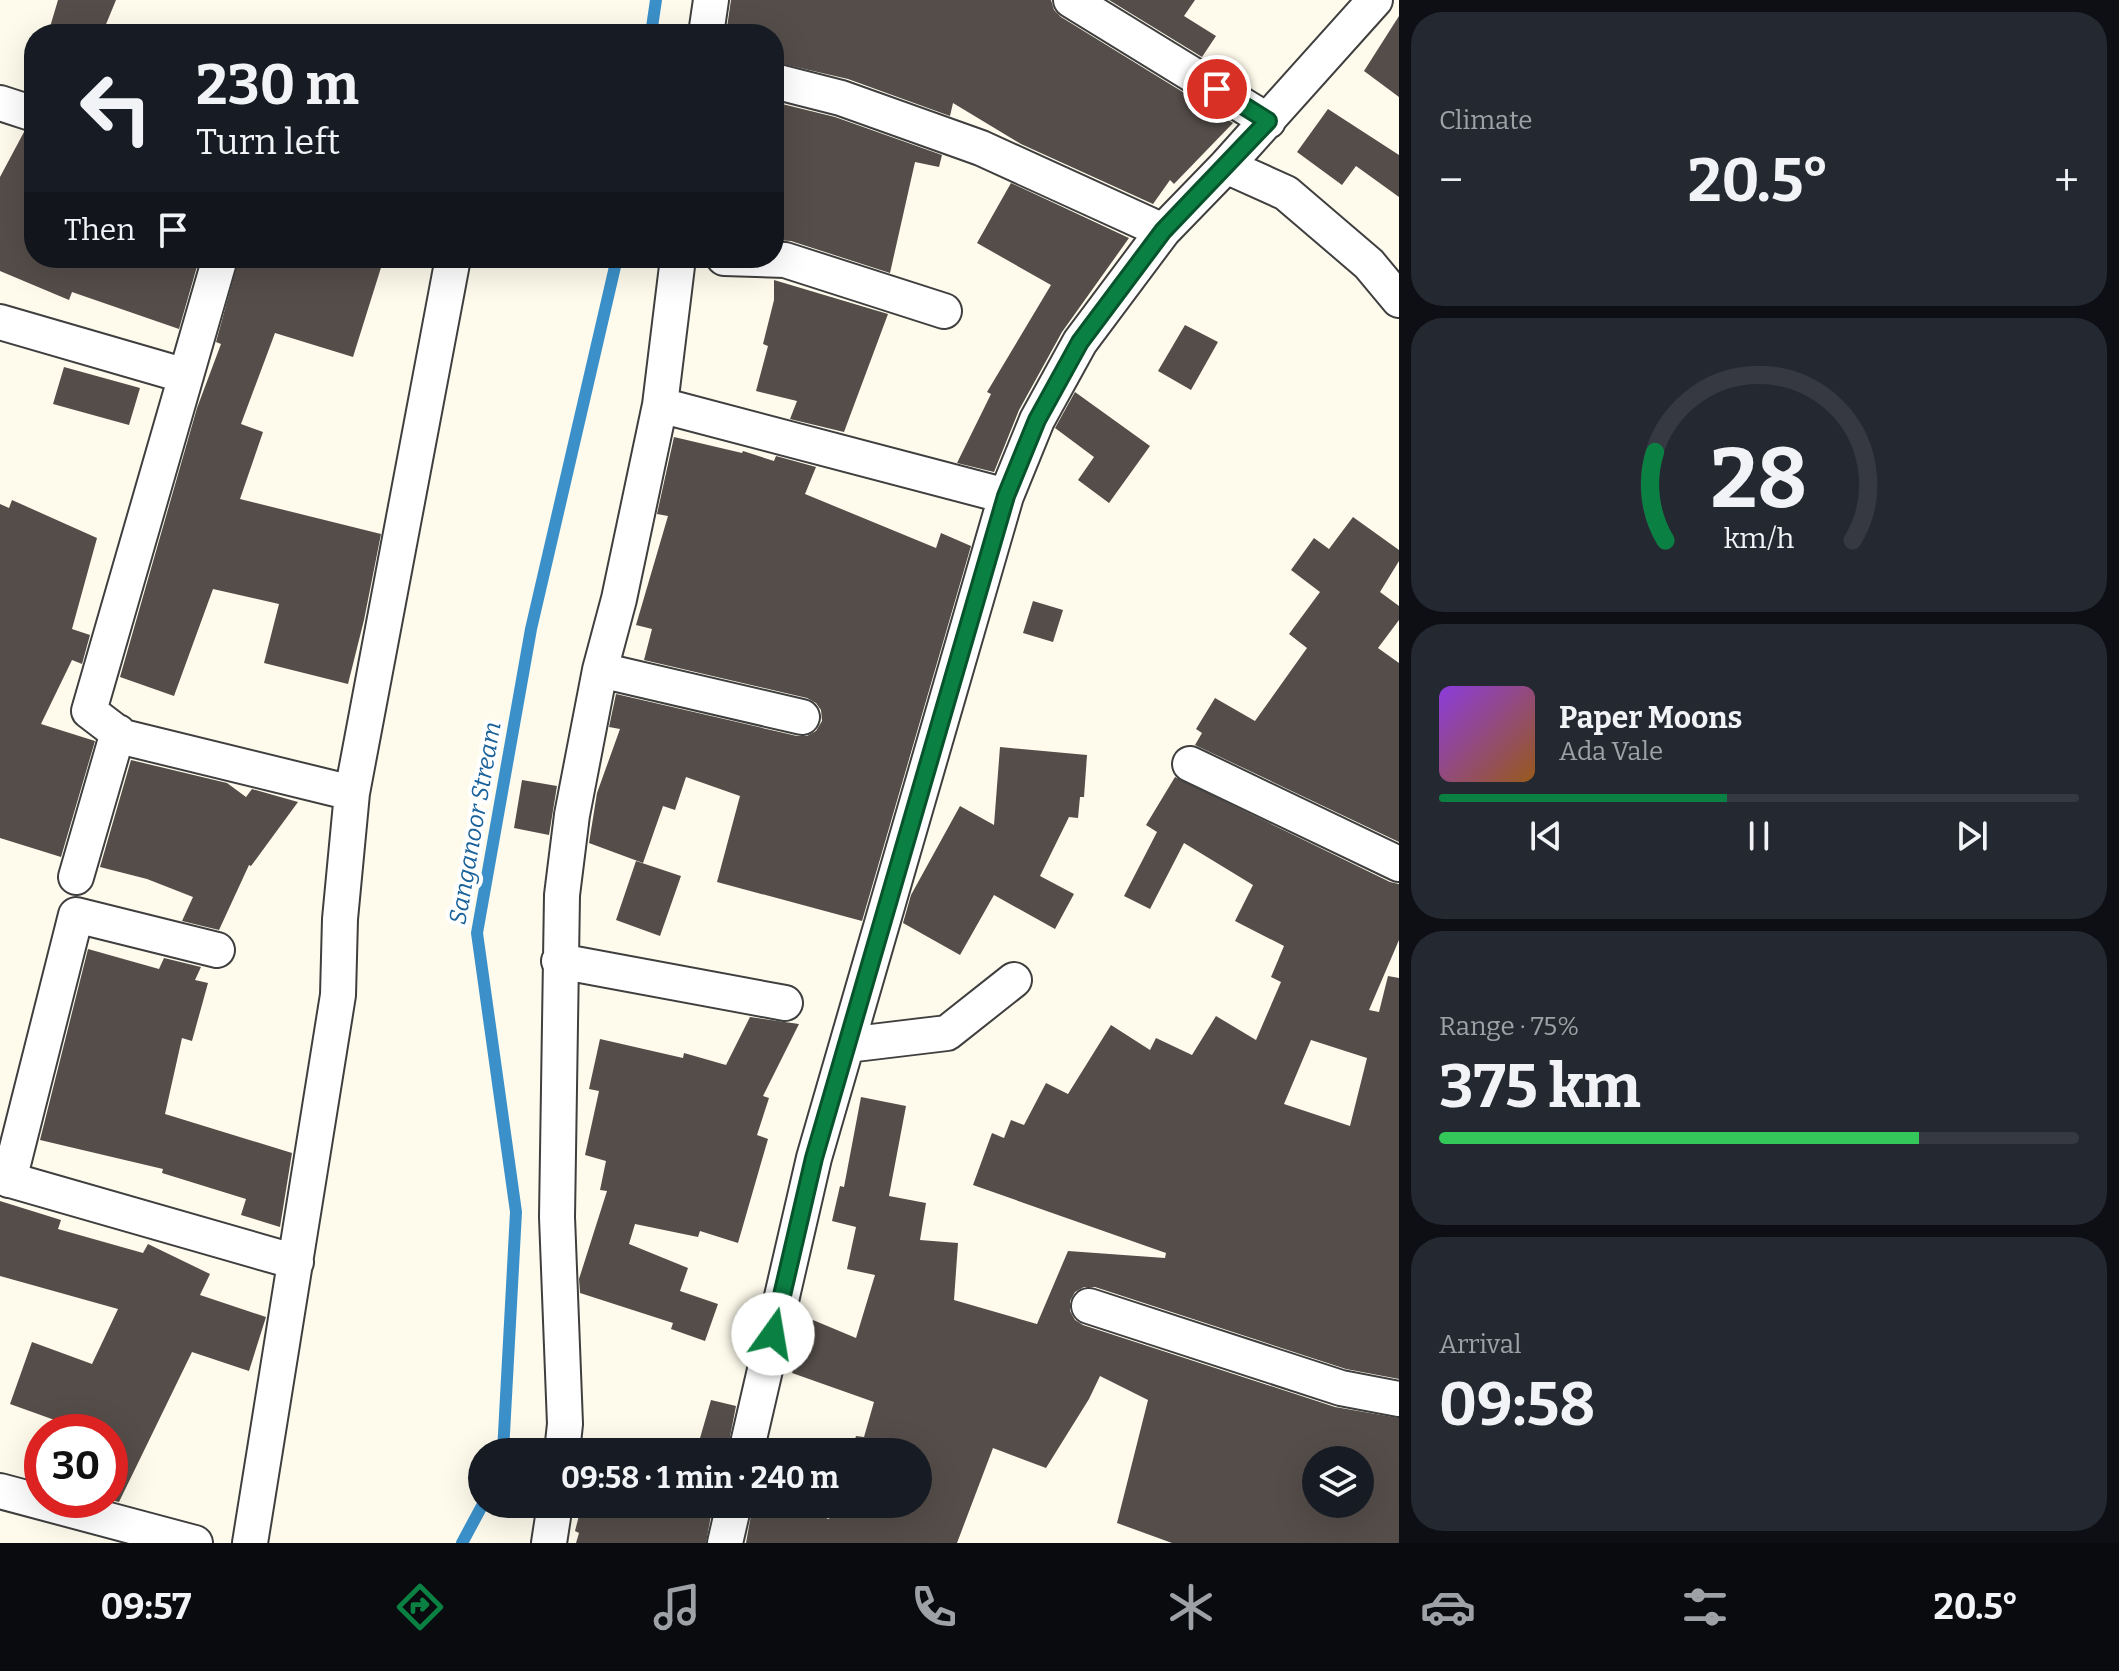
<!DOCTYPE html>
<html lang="en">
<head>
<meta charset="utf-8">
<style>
  body { margin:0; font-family:Bitter,serif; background:#242831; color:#f1f3f6; height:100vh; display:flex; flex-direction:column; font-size:30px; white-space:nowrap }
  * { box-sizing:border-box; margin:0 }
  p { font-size:26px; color:#9ea1a6 }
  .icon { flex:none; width:44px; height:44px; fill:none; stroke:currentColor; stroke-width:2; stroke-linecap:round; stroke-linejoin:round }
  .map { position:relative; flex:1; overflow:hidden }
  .details { display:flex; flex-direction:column; gap:12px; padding:12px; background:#0d0f14; width:720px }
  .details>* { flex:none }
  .top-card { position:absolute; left:24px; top:24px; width:760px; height:244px; border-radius:32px; box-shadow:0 8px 32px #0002; background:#171b24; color:#f1f3f6; overflow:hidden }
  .tools { position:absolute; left:1302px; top:1446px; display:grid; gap:16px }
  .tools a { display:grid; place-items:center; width:72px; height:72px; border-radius:50%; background:#171b24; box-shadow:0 8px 32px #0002; font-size:40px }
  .speed { position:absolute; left:24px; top:1414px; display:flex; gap:16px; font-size:40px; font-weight:700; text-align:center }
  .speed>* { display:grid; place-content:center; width:104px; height:104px; border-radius:50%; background:#171b24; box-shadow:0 8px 32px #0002; line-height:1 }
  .speed .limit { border:12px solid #d22; background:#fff; color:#111 }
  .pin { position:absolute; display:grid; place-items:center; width:68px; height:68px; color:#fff; margin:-34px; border:4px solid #fff; border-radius:50%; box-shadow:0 2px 8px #0007 }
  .me { position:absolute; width:88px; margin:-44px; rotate:13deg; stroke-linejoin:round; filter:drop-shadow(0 0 6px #0008) }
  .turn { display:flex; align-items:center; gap:28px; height:168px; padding:0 40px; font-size:36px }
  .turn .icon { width:104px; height:104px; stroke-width:2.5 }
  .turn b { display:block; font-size:56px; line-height:68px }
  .then { display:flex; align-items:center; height:76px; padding:0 40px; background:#0003; gap:16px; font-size:30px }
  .big { font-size:60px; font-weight:700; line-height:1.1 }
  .details .widget { flex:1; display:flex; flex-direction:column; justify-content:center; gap:12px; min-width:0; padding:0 28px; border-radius:32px; background:#242831 }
  .details .dial { align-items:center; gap:0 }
  .dial svg { height:208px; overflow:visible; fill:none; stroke:#363941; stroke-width:7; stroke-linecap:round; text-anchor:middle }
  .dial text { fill:#f1f3f6; stroke:none }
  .song { display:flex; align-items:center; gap:24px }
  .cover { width:96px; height:96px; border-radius:12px; background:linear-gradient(135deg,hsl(270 70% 55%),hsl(30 70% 35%)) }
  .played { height:8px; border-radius:4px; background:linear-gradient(90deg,#0b8043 45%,#363941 45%) }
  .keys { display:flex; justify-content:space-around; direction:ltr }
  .heat { display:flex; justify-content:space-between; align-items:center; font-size:44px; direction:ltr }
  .charge { height:12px; border-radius:6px; background:linear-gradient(90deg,#34c759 75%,#363941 0) }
  .trip { position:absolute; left:468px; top:1438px; width:464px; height:80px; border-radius:40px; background:#171b24; box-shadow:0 8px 32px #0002; font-weight:700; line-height:80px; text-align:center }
  .dock { display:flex; height:128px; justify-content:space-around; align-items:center; background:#090b0e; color:#9ea1a6 }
  .dock .icon { width:56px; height:56px }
  .dock .on { color:#0b8043 }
  .dock b { font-size:36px; color:#f1f3f6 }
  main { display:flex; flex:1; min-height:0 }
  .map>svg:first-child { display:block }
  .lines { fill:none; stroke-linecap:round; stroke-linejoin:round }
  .stream { stroke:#3b90c9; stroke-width:12 }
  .building { fill:#544d49; fill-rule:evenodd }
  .minor-casing { stroke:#3f3f3f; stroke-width:38 }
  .minor { stroke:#fff; stroke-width:34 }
  .route-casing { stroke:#07532c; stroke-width:20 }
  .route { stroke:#0b8043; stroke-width:14 }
  .labels { text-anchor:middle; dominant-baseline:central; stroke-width:8; stroke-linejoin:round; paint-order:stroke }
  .water-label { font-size:24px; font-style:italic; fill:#19619a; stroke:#fff }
</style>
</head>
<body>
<main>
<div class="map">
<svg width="1399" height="1543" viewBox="0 0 1399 1543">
  <rect width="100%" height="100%" fill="#fefbec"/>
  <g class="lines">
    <!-- stream -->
    <path class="stream" d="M651,34L656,0
      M503,1452L516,1212L477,933L531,629L617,258
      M462,1543L483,1504"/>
  </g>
  <!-- building -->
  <path class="building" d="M58,0H116L102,34H64L50,27Z
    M731,0H1051L1054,10L1061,17L1233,123L1174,184L1170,180L1153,204L1021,144L953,103L950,116L848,79L774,62V34H726Z
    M1109,0H1195L1184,16L1216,36L1202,57Z
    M1399,16V97L1364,71Z
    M774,102L835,117L942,155L939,167L915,162L890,273L791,241L774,240Z
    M1328,109L1399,155V197L1356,166L1342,185L1297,152Z
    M24,132L34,133V258H184L198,263L179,329L72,292L69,300L0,271V177Z
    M1011,183L1129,238L1062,332L1019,410L994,472L957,463L991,394L987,392L1051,285L977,243Z
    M239,258H384L353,357L275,333L241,424L263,432L240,499L381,534L364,620L348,684L264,663L279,604L213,589L174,696L120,677L197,408L221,344L216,342Z
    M774,280L888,314L844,432L790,419L797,401L756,391L768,346L763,344L774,300Z
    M1185,325L1218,342L1191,390L1158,371Z
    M64,367L140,388L129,425L53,404Z
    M1075,392L1150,446L1109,503L1078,480L1094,457L1055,428Z
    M674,437L742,453L743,451L774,461L776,456L816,467L805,494L936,548L941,533L971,546L862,921L717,882L740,796L686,777L675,810L663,806L643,863L589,843L597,793L620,729L609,727L616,694L797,736H807L816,731L822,721L821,710L816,703L807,698L644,660L652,629L636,625L668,516L657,514Z
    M12,500L97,538L72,629L90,635L82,664L72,660L41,724L95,741L61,857L0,838V504L9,508Z
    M1353,517L1399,550V561L1380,592L1399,606V620L1378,648L1399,663V842L1195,745L1202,733L1196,729L1215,698L1255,721L1307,648L1289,634L1320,592L1291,570L1314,538L1329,549Z
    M1033,601L1063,610L1053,642L1023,633Z
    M1000,747L1087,755L1084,797H1080L1078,818L1069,817L1040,876L1074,894L1055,929L994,895L960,955L903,923L911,895L960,806L994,825Z
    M131,760L227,783L246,797L252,789L298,802L251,866L249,865L219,930L182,921L193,897L147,879L100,867Z
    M1175,777L1390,882L1399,884V940L1369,1010L1379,1012L1388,976L1399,978V1379L1346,1369L1095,1287H1084L1075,1292L1070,1301V1311L1075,1320L1083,1325L1335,1407L1399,1418V1543H1172L1117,1523L1148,1400L1100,1376L1089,1399L1046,1468L993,1448L957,1543H746L753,1504H784L829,1519L834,1504H918V1452H851L856,1436L864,1437L874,1402L792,1373L813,1320L856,1338L875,1275L847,1269L856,1227L832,1221L840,1186L844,1187L861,1097L906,1106L889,1196L926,1203L920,1240L958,1243L954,1300L1037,1324L1068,1251L1165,1258L1166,1253L973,1185L992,1133L1004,1138L1011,1120L1024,1125L1046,1083L1068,1094L1111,1025L1150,1050L1156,1038L1192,1055L1216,1016L1256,1040L1281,982L1271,977L1284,946L1235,921L1253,885L1184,843L1150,909L1124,896L1157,832L1146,825ZM1311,1040L1367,1058L1350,1126L1284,1104ZM1316,1460H1360V1504H1316Z
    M522,780L557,786L549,835L514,828Z
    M636,861L681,876L660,936L616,920Z
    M88,949L159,969L164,958L201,967L195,980L208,983L192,1041L182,1038L165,1114L292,1153L280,1227L241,1215L246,1199L162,1173L163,1169L40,1140Z
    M750,1017L799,1024L763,1096L769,1098L757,1135L768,1139L738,1243L700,1231L698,1237L635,1224L629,1244L688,1268L680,1291L718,1304L705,1341L671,1329L673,1323L580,1293L579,1279L607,1191L600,1190L606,1161L585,1155L599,1091L589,1089L600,1039L683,1058L684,1053L726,1065Z
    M0,1201L61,1220L58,1229L143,1253L148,1244L210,1274L200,1295L266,1317L249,1371L192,1352L119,1502L110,1500V1432H88L10,1404L32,1342L92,1364L118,1309L0,1276Z
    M711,1400L736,1406L727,1452H696Z
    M582,1504H713L706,1543H576L579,1533L575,1531Z"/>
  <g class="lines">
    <defs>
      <path id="minor" d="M1071,0L1268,121
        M706,34L711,0
        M774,81L841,98L981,148L1163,231
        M0,103L34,114
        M1226,166L1286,193L1369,264L1399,300
        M220,258L89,711L123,737L352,793
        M724,258L785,260L944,311
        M0,322L186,376
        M660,405L1006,496
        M600,670L802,717
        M1190,764L1399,864
        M76,877L118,732
        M559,961L785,1003
        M847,1045L947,1033L1014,980
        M0,1177L296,1262
        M9,1180L76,915L217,950
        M1089,1306L1341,1388L1399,1399
        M562,1452L565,1424L557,1217L562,895L572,815L600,670L619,599L660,405L678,258
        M746,1452L814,1158L1006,496L1037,420L1080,342L1163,231L1226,166L1375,0
        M0,1491L195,1543
        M250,1543L338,995L340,919L352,793L453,258
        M549,1543L555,1504
        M725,1543L734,1504"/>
    </defs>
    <!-- minor casing -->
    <use href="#minor" class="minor-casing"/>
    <!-- minor -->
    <use href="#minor" class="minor"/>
  </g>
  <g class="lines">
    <defs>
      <path id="route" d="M773,1334L814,1158L1006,496L1037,420L1080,342L1163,231L1268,121L1217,89"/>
    </defs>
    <!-- route casing -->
    <use href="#route" class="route-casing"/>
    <!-- route -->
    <use href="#route" class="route"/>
  </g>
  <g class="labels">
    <!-- water labels -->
    <g class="water-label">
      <text transform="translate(475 823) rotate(-80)">Sanganoor Stream</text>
    </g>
  </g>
</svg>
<div class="tools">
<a><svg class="icon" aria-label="layers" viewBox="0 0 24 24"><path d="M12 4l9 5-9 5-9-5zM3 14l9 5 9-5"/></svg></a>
</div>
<div class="speed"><div class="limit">30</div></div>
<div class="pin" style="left:1217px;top:89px;background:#d93025"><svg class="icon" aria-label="arrive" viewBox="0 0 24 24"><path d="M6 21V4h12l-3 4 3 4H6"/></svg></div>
<svg class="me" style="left:773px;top:1334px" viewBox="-20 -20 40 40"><circle r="19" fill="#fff"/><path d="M0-13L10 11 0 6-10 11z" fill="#0b8043"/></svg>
<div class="trip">09:58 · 1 min · 240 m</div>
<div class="top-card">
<div class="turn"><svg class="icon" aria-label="left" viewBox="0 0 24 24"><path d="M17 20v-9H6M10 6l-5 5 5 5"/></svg><div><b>230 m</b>Turn left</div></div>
<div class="then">Then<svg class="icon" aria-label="arrive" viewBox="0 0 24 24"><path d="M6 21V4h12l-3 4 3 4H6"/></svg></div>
</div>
</div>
<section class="details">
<div class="widget"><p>Climate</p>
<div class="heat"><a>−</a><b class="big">20.5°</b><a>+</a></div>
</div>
<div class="widget dial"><svg viewBox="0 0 100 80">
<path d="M14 69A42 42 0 1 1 86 69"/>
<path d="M14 69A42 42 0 0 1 10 35" stroke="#0b8043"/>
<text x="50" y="56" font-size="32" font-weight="700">28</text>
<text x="50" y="72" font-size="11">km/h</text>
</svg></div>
<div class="widget">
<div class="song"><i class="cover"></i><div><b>Paper Moons</b><p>Ada Vale</p></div></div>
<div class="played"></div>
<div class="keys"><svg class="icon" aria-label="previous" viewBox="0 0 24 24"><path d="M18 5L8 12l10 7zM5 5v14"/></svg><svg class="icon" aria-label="pause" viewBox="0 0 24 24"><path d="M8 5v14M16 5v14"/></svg><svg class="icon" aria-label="next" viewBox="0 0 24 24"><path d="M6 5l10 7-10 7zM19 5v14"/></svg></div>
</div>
<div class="widget"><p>Range · 75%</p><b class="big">375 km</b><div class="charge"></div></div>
<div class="widget"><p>Arrival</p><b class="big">09:58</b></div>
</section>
</main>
<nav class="dock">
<b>09:57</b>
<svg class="icon on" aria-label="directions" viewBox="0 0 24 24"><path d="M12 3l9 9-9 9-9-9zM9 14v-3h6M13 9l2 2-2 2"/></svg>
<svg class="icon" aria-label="music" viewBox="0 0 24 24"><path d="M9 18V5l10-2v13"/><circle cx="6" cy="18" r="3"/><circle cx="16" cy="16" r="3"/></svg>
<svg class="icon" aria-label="phone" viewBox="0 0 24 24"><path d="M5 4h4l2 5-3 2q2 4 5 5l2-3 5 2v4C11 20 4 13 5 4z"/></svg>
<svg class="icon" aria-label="climate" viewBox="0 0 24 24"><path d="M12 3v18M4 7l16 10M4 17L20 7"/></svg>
<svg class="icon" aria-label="car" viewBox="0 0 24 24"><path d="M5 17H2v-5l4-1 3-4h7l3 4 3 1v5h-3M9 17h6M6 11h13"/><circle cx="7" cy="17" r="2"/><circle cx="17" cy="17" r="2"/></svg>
<svg class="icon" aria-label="filters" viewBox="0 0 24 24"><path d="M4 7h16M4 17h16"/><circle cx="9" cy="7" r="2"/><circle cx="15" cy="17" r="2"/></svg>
<b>20.5°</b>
</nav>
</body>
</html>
